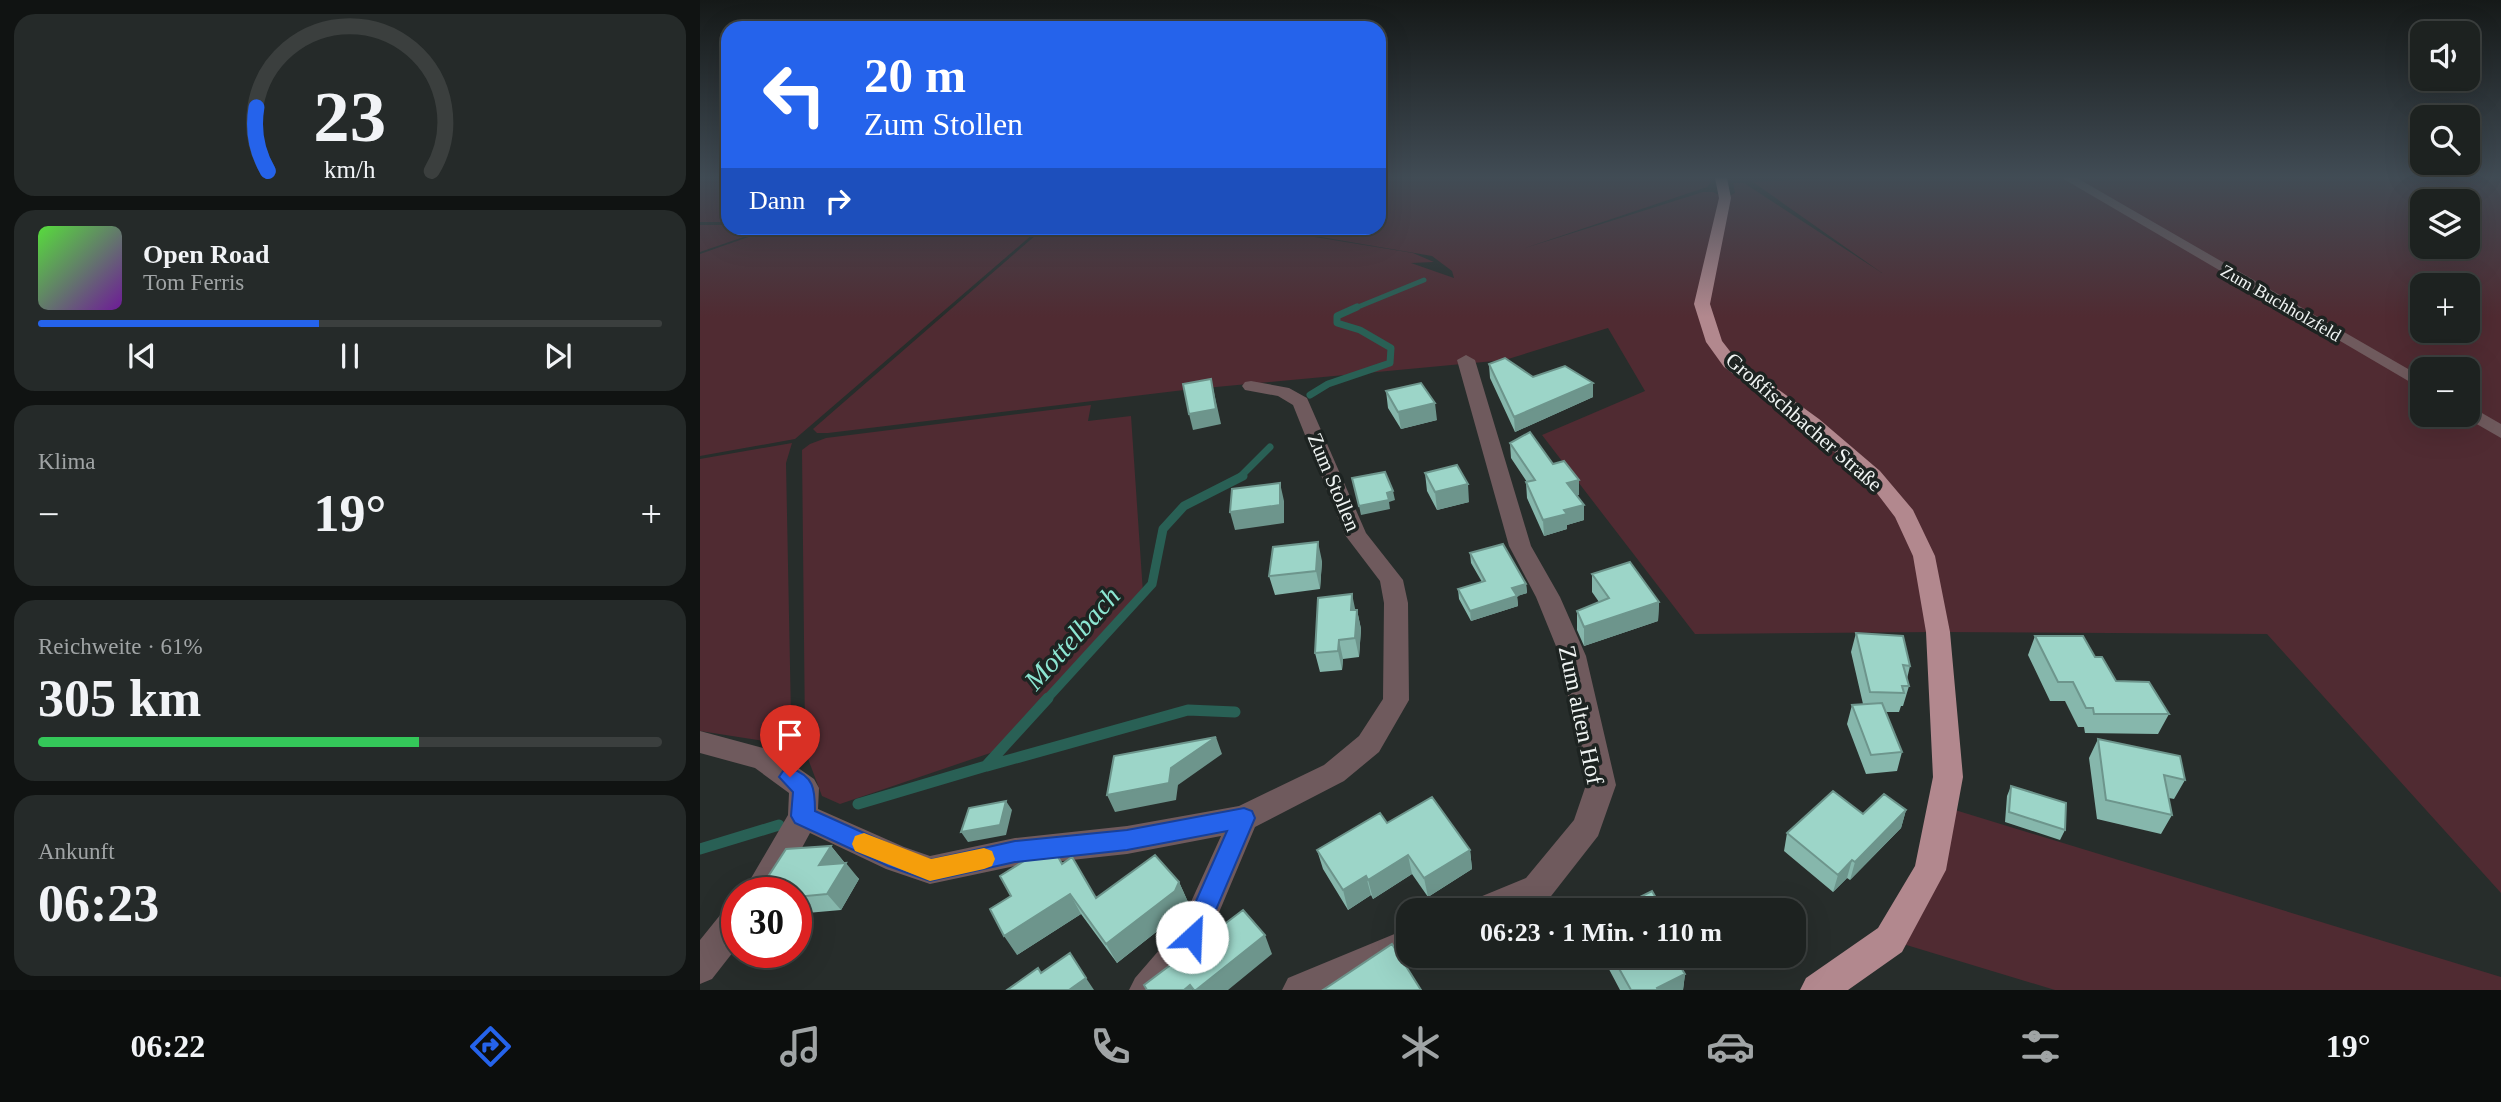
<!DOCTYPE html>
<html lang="de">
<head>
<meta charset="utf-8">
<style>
  body { margin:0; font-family:"Times New Roman",serif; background:#252a29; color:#f1f3f6; height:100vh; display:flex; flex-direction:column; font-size:26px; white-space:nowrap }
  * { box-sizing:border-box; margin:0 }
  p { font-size:23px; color:#a0a4a5 }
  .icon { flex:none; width:38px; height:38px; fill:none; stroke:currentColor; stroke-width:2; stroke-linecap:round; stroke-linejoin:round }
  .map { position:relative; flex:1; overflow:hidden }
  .panel { display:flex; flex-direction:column; gap:14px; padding:14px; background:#101312; width:700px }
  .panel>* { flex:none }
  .top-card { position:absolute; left:21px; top:21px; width:665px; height:214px; border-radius:21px; box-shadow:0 7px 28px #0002,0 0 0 2px #3b3f3e; background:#2563eb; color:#fff; overflow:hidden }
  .buttons { position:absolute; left:1710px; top:21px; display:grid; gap:14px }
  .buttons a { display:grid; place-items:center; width:70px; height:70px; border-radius:14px; background:#1d2220; box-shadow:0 7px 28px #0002,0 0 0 2px #3b3f3e; font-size:35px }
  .speed { position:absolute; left:21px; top:877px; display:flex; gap:14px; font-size:35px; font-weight:700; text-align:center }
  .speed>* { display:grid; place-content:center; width:91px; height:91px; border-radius:50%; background:#1d2220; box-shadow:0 7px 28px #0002,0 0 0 2px #3b3f3e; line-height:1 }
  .speed .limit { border:10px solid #d22; background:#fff; color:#111 }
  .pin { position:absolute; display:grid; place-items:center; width:60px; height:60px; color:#fff; margin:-72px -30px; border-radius:50% 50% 50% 0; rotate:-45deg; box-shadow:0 0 7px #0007 }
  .pin .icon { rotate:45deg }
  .me { position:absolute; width:77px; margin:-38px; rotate:25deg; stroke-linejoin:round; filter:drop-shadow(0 0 5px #0008) }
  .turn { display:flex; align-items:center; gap:24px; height:147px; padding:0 28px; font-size:32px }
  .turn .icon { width:91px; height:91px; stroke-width:2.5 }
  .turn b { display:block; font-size:49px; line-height:60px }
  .then { display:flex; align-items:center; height:66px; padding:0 28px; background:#0003; gap:14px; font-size:26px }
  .big { font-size:52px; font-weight:600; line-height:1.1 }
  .panel .card { flex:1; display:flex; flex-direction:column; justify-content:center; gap:10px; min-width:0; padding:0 24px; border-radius:21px; background:#252a29 }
  .panel .dial { align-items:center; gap:0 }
  .dial svg { height:182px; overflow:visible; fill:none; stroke:#3b3f3e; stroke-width:7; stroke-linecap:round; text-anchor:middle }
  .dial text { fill:#f1f3f6; stroke:none }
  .song { display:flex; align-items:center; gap:21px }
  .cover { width:84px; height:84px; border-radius:10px; background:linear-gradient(135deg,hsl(110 70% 55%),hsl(280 70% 35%)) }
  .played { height:7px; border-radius:4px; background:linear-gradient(90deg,#2563eb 45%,#3b3f3e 45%) }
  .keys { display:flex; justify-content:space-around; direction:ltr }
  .heat { display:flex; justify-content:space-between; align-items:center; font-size:38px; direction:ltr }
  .charge { height:10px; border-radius:5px; background:linear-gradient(90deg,#34c759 61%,#3b3f3e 0) }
  .trip { position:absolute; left:696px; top:898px; width:410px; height:70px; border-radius:21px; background:#1d2220; box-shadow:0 7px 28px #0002,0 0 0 2px #3b3f3e; font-weight:600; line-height:70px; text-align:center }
  .tabs { display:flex; height:112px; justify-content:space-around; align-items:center; background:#0c0e0d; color:#a0a4a5 }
  .tabs .icon { width:49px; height:49px }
  .tabs .selected { color:#2563eb }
  .tabs b { font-size:32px; color:#f1f3f6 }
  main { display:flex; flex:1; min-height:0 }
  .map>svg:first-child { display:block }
  .green { fill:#502b32; fill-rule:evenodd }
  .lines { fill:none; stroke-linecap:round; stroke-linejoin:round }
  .stream-far3 { stroke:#296055; stroke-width:5 }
  .stream-far2 { stroke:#296055; stroke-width:7 }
  .stream-far1 { stroke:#296055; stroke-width:9 }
  .stream { stroke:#296055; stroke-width:11 }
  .minor { fill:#6f5a5d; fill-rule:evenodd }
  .major { fill:#b2888e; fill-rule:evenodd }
  .wall { fill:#86b7ac }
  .shaded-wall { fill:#6d958c }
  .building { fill:#9cd5c8; stroke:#6d958c; stroke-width:2 }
  .route { fill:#2563eb; stroke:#184099; stroke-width:2 }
  .slow { fill:#f59e0b }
  .labels { text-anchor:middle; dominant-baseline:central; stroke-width:7; stroke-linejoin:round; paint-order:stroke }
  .far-street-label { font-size:18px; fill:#f0f4f3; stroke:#1d2321 }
  .street-label { font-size:21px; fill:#f0f4f3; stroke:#1d2321 }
  .near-street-label { font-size:24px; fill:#f0f4f3; stroke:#1d2321 }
  .near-water-label { font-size:28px; font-style:italic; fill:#8ce6d2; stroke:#1d2321 }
</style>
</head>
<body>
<main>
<section class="panel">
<div class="card dial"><svg viewBox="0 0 100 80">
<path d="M14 69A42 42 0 1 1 86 69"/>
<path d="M14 69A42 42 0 0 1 9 41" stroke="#2563eb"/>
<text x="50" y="56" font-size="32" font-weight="700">23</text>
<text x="50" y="72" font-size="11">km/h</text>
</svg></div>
<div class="card">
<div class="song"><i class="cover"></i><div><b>Open Road</b><p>Tom Ferris</p></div></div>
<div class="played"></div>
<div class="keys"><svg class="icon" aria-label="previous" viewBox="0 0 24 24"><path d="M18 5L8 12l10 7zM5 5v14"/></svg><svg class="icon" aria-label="pause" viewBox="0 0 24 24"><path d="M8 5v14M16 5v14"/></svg><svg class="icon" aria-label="next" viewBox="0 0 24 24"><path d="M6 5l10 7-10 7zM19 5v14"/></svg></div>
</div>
<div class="card"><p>Klima</p>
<div class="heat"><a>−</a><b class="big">19°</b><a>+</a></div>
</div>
<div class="card"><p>Reichweite · 61%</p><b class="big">305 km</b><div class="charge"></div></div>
<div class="card"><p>Ankunft</p><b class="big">06:23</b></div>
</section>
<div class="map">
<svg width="1801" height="990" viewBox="0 0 1801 990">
  <rect width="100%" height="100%" fill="#272d2b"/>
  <!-- green -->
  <path class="green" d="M0,178H28V222H0Z
    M679,178H1009L1011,182L1007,187L825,248L1003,192H1013L1025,198L1035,193L1033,183H1044L1182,273L1053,182L1136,178H1801V893L1567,634L1238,632L995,634L842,435L945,391L908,328L805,360L484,390L128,433H117L113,429L344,228H560L713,253L734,262L711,263L754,278L752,271L732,256L568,228H679ZM1722,201H1768V247H1722ZM1722,285H1768V331H1722ZM1722,369H1768V415H1722Z
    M0,225H28V228H70L0,252Z
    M74,228H340L95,439L0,456V254Z
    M391,405L388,421L431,416L443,593L299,750L140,804L122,796L107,756L105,734L102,450L110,444L126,438Z
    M92,443L86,463L91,717L84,744L0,731V459Z
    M1242,806L1801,977V990H1355L1190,940Z"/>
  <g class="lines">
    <!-- stream-far3 -->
    <path class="stream-far3" d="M653,309L724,280"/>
    <!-- stream-far2 -->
    <path class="stream-far2" d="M610,395L628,384L690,363L691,348L660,330L637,323V316L657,307
      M539,478L570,447"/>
    <!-- stream-far1 -->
    <path class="stream-far1" d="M346,700L452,584L463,529L484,506L543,476"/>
    <!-- stream -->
    <path class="stream" d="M287,766L488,710L535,712
      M158,804L286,766L348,698
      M0,849L79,825"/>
    <!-- minor -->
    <path class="minor" d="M1362,178H1377L1722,377V389Z
      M766,355L775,360L831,546L860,597L886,656L916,785L898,836L848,900L824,910H771L775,899L826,878L874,820L886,785L860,656L836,597L809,546L757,360Z
      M551,381L589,388L607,398L666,533L703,580L708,603L709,700L679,752L644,781L555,827L504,948L470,990H429L435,978L480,926L521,836L427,854L315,866L230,884L186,869L110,833L78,892H43L88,815L89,793L55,768L0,753V731L74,751L114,779L119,788L118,809L204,847L230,856L315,838L427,826L539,806L624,765L659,736L683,699L684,603L680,581L645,535L593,405L578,396L545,390L542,386L545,382Z
      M1768,405L1801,424V438L1761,415H1768Z
      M37,904V947L12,979L0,984V940L25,909Z
      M709,928V956H721L641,990H582L588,978Z"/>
    <!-- major -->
    <path class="major" d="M1015,178H1027L1031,198L1010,304L1022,341L1036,359L1119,419L1180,471L1213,510L1235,556L1250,632L1263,777L1246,870L1202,952L1148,990H1100L1106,978L1178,928L1215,866L1233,777L1226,632L1213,556L1195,517L1166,479L1105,427L1024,367L1006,342L994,304L1019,198Z"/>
  </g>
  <!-- wall -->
  <path class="wall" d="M789,364L833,377L893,397L815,432L790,378Z
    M686,391L737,420L701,429L688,408Z
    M810,443L853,464L879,480V495H877L884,505V520L867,525V529L844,536L827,498L826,482H827L811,458Z
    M725,473L769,502L737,510L727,491Z
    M770,553L826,584L827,593L817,596L818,606L771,621L759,599L758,589L782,582L771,563Z
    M622,561L620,589L575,595L569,576Z
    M892,574L959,602L958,621L884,646L877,630V611L899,602L892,592Z
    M655,610H657L661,629L659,657L643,659L642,670L620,672L615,653Z
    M1156,633L1210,666L1207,679L1209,686L1203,706H1201L1199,712H1186L1202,752L1197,771L1166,774L1147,724L1152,705L1163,704L1151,652Z
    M1335,636L1395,657L1416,681L1469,714L1458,734L1385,733L1384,727H1378L1365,701H1350L1328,655Z
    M1398,739L1485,780L1474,799L1469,798L1472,815L1461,834L1397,819L1389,758Z
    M1311,786L1365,830L1360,840L1305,822L1307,796Z
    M1206,810L1201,828L1150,880L1147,878L1133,892L1084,851L1087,833L1163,814Z
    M687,823L770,850L772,869L728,897L712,874L673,899L671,895L648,910L623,869L617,850Z
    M131,846L144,862L143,863L159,879L141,910L107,913L96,931V892Z
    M362,864L396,898L479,882L488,902L484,910L417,963L381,914L317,955Z
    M37,927V952H84L81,956L42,960L26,944Z
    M902,956H974L985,974L983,990H920Z"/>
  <!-- shaded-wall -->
  <path class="shaded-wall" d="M511,379L521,424L493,430L489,414Z
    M893,383V397L815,432L814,417Z
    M735,403L737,420L701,429L698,412Z
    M879,480V495L868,498L867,483Z
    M580,483L584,501V523L535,530L530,512Z
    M768,484L769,502L737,510L735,492Z
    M693,491L695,500L689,502L690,509L661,515L659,506L687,493Z
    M884,505V520L867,525V529L844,536L843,520L864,510Z
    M618,542L622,561L620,589L616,571Z
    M826,584L827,593L812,598V588Z
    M652,594L656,613L651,610Z
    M817,596L818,606L771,621L770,611Z
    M959,602L958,621L884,646V627Z
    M657,610L661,629L659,657L655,638Z
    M639,640L643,659L642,670L638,651Z
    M516,737L522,754L478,785L476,800L415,812L407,795L471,768Z
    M306,801L312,810L306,835L268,842L261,832Z
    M1206,810L1201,828L1150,880L1155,862Z
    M131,846L144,862L133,881L119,865Z
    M770,850L772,869L728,897L724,878Z
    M708,855L712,874L673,899L668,880Z
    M1152,860L1147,878L1133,892L1138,875Z
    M146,863L159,879L141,910L127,894Z
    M666,876L671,895L648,910L643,890Z
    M479,882L488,902L484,910L417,963L406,944Z
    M370,894L381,914L317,955L304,936Z
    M96,901L107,913L96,931Z
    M565,935L572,954L528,990H496Z
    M77,952H84L81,956Z
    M985,974L983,990H957V988Z
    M386,978L394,990H369Z
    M490,985L493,990H484Z"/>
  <!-- building -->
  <path class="building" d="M805,358L833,377L865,366L893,383L814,417L789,364Z
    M511,379L516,409L489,414L483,384Z
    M721,383L735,403L698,412L686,391Z
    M830,432L853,464L864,461L879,480L867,483L884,505L864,510L867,514L843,520L826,482L835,480L810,443Z
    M757,465L768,484L735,492L725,473Z
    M685,472L693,491L687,493L689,500L659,506L652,478Z
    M580,483V505L530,512L532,489Z
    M618,542L616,571L569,576L573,547Z
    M803,544L826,584L812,588L817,596L770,611L758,589L785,581L770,553Z
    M930,562L959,602L884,627L877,611L909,598L892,574Z
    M652,594L651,610H657L655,638L639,640L638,651L615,653L618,598Z
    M1156,633L1203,636L1210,666L1203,665L1209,686H1202L1204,693L1170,692Z
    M1335,636H1383L1395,657H1402L1416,681L1449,682L1469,714H1394L1393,708H1386L1373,682H1358Z
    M1182,703L1202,752L1171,755L1152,705Z
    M516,737L471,768L469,783L407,795L414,756Z
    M1398,739L1480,756L1485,780L1464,775L1472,815L1406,800Z
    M1311,786L1366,803L1365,830L1309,812Z
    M1133,791L1163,814L1184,794L1206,810L1155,862L1152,860L1138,875L1087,833Z
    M732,797L770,850L724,878L708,855L668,880L666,876L643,890L617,850L680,813L687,823Z
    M306,801L300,825L261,832L269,808Z
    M351,844L362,864L372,857L396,898L455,855L479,882L475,891L406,944L370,894L304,936L290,909L311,896L300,876Z
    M131,846L119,865L146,863L127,894L96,897V892H58L86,849Z
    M952,891L963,910H914Z
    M543,910L565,935L496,990H494L490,985L484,990H447L444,985Z
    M37,927V943L26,944Z
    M692,944L721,990H623Z
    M370,953L386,978L369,990H307L338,968L341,973Z
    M912,956H974L985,974L957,988L958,990H931Z"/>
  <!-- sky -->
  <linearGradient id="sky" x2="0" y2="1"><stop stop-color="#151918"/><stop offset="0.56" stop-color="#414c55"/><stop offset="1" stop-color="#414c55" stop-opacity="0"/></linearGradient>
  <rect width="1801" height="317" fill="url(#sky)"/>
  <!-- route -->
  <path class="route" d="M90,768C114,776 115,789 115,811L202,850L230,860L315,841L427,830L544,808L552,811L555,818L501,945L492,949L483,945L480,937L527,831L427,850L315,862L230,881L188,866L95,823L91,816L93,792L79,777L83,771Z"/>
  <!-- slow -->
  <path class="slow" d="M164,833L231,859L284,848L292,851L295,859L292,866L284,869L230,881L155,851L152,844L155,836Z"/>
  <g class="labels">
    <!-- far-street labels -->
    <g class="far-street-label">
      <text transform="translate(1581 303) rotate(30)">Zum Buchholzfeld</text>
    </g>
    <!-- street labels -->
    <g class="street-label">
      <text transform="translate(1104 422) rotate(41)">Großfischbacher Straße</text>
      <text transform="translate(634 482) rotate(67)">Zum Stollen</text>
    </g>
    <!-- near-street labels -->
    <g class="near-street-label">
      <text transform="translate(881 715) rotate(78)">Zum alten Hof</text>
    </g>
    <!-- near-water labels -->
    <g class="near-water-label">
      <text transform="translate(372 638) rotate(-48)">Mottelbach</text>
    </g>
  </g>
</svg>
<div class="buttons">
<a><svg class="icon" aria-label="sound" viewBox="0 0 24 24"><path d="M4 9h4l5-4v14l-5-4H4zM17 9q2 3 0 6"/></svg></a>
<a><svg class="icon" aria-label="search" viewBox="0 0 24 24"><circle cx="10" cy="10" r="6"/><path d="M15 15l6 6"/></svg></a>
<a><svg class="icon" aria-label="layers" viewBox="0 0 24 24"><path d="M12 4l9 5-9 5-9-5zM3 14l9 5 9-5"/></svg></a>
<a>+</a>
<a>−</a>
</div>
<div class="speed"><div class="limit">30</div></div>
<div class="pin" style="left:90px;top:777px;background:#d93025"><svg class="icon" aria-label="arrive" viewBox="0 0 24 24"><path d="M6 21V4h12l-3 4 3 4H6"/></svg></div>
<svg class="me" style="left:492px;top:937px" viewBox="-20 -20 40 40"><circle r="19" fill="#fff"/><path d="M0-13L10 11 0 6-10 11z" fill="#2563eb"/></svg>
<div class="trip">06:23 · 1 Min. · 110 m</div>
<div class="top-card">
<div class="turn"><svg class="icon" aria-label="left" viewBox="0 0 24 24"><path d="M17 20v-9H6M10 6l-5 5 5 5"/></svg><div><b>20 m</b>Zum Stollen</div></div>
<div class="then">Dann<svg class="icon" aria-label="right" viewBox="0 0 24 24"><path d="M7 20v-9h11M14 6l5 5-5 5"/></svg></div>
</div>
</div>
</main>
<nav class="tabs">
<b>06:22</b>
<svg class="icon selected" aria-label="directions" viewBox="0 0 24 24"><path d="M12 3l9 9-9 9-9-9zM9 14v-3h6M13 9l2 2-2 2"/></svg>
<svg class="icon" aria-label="music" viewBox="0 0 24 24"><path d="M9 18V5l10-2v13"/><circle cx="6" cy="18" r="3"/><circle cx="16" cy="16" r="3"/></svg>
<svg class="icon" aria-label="phone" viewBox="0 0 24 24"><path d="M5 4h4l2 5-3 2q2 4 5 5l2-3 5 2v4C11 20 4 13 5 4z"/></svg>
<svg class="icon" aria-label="climate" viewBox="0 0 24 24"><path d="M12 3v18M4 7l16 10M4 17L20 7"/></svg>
<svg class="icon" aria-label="car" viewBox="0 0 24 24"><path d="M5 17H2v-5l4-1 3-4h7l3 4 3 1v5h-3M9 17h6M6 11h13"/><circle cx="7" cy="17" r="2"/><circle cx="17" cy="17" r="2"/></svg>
<svg class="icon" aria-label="filters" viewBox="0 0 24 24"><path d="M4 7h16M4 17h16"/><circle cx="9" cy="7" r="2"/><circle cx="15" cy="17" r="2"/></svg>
<b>19°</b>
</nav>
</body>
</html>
